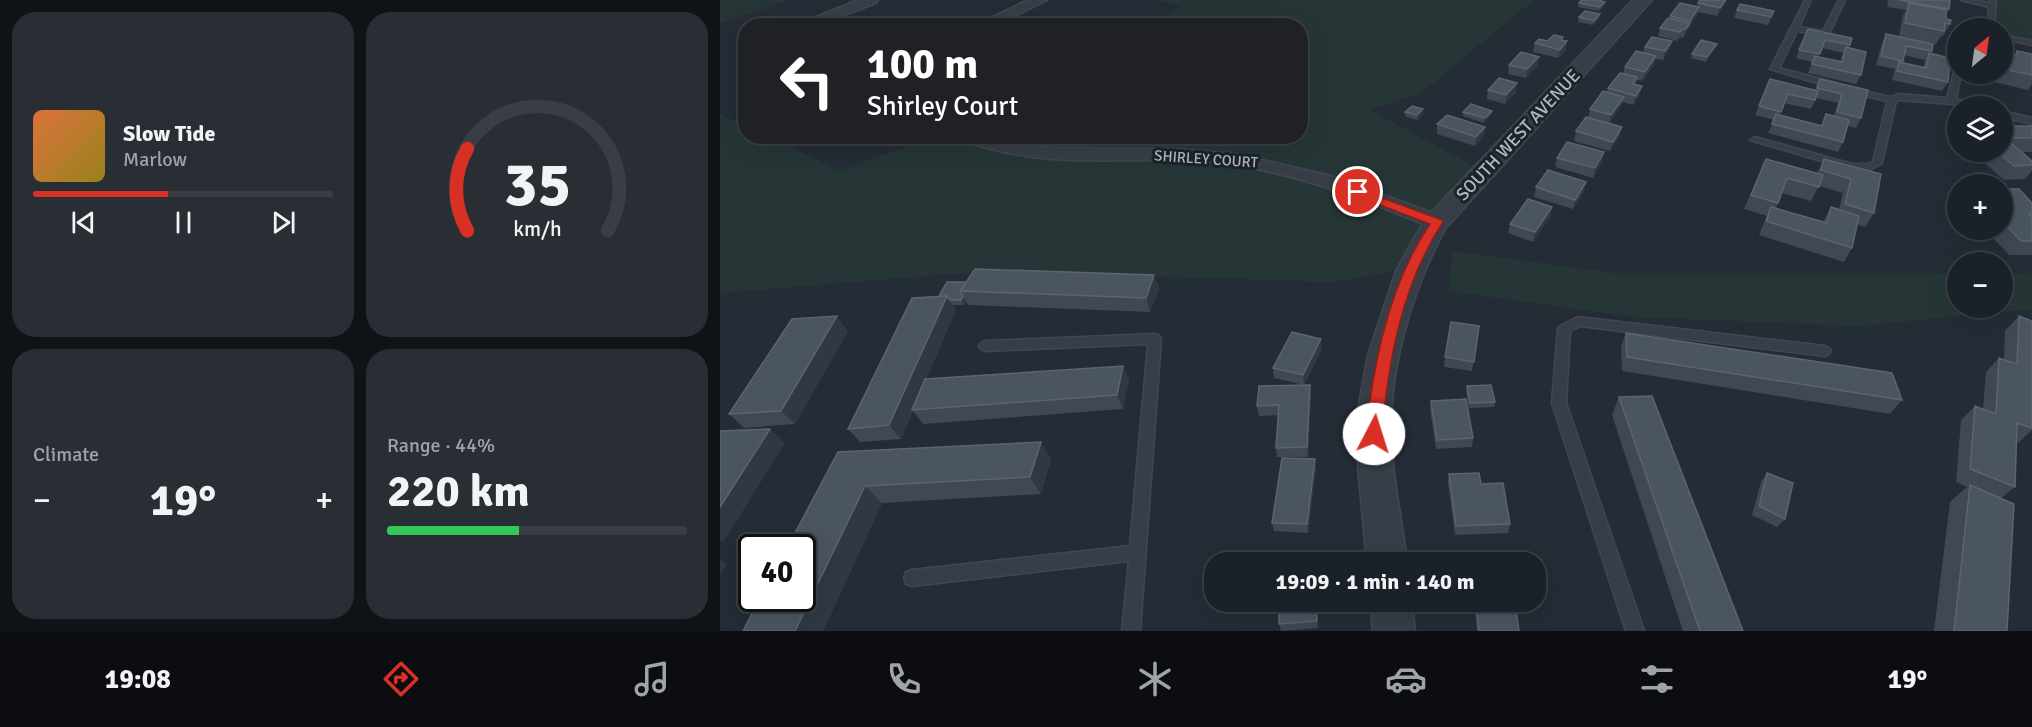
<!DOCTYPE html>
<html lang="en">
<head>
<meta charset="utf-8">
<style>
  body { margin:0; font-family:Signika,sans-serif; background:#282e34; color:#f1f3f6; height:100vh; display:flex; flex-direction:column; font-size:22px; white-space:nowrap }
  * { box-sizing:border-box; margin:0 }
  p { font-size:20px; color:#a0a3a8 }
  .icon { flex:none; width:33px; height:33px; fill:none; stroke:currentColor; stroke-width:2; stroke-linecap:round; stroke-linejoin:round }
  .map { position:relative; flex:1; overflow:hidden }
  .panel { display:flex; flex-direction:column; gap:12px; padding:12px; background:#0f1216; width:720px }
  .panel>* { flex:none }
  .top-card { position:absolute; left:18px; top:18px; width:570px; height:126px; border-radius:24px; box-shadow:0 6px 24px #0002,0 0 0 2px #393e45; background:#202124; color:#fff; overflow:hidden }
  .needle { width:39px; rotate:29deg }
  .controls { position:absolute; left:1227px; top:18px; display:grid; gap:12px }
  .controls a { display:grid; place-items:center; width:66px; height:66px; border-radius:50%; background:#1b2128; box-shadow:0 6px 24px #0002,0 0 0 2px #393e45; font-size:30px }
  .speed { position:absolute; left:18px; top:534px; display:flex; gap:12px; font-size:30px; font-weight:700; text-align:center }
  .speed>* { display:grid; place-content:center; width:78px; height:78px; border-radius:50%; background:#1b2128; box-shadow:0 6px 24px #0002,0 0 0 2px #393e45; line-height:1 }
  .speed .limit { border:3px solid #111; border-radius:9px; background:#fff; color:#111 }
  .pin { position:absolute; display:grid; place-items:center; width:51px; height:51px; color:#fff; margin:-26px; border:3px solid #fff; border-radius:50%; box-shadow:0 2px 6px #0007 }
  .me { position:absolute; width:66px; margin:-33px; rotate:5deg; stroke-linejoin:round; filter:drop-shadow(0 0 4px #0008) }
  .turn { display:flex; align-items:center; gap:21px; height:126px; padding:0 30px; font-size:27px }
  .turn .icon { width:78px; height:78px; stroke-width:2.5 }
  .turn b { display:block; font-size:42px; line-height:51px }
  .big { font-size:45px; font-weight:700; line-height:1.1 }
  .panel .tile { flex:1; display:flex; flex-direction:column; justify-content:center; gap:9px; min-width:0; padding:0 21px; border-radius:24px; background:#282e34 }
  .panel .dial { align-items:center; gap:0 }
  .dial svg { height:156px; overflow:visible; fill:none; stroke:#393e45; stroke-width:7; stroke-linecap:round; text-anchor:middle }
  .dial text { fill:#f1f3f6; stroke:none }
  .song { display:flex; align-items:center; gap:18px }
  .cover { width:72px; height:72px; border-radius:9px; background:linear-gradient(135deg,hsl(20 70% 55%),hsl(50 70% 35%)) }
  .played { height:6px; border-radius:3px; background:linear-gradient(90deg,#d93025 45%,#393e45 45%) }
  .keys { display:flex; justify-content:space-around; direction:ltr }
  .heat { display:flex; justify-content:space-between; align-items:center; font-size:33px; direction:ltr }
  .charge { height:9px; border-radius:4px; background:linear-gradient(90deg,#34c759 44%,#393e45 0) }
  .panel .tiles { flex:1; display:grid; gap:12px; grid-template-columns:repeat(2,1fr) }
  .trip { position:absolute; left:484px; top:552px; width:342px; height:60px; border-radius:24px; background:#1b2128; box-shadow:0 6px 24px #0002,0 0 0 2px #393e45; font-weight:700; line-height:60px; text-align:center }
  .tabs { display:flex; height:96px; justify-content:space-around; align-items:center; background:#0b0d10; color:#a0a3a8 }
  .tabs .icon { width:42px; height:42px }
  .tabs .current { color:#d93025 }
  .tabs b { font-size:27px; color:#f1f3f6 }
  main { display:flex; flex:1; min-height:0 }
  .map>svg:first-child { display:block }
  .green { fill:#263637 }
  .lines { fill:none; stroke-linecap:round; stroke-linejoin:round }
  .service-casing { stroke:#404750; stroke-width:3 }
  .minor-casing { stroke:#404750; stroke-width:3 }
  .tertiary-casing { stroke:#404750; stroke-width:3 }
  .service { fill:#373e47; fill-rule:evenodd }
  .minor { fill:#373e47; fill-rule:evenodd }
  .tertiary { fill:#373e47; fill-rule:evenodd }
  .wall { fill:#3f4854; fill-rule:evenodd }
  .shaded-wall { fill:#2f3843 }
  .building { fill:#4b5560; stroke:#5b6470; stroke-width:1.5 }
  .route { fill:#d93025; stroke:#8d1f18; stroke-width:1.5 }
  .labels { text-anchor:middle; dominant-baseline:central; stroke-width:6; stroke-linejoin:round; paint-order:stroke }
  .far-street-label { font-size:15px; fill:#b2b9c3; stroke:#1c232b }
  .street-label { font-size:18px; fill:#b2b9c3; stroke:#1c232b }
</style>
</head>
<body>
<main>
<section class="panel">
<div class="tiles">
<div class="tile">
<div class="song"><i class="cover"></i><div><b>Slow Tide</b><p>Marlow</p></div></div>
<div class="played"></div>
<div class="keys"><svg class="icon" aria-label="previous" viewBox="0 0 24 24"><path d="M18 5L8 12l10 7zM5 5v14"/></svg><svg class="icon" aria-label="pause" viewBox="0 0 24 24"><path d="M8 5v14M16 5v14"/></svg><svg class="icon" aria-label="next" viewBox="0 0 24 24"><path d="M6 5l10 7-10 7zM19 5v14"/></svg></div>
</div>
<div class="tile dial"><svg viewBox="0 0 100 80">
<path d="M14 69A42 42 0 1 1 86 69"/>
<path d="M14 69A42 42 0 0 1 14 27" stroke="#d93025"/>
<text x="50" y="56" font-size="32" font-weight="700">35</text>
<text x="50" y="72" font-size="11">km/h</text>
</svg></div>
<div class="tile"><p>Climate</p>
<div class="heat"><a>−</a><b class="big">19°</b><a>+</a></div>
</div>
<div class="tile"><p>Range · 44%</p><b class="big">220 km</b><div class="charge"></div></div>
</div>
</section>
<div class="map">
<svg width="1312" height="631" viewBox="0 0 1312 631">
  <rect width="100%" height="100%" fill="#242c36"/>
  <!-- green -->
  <path class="green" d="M0,0H69L0,24Z
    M438,0H814L700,94L649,109L764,172L674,271L614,282L267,271L0,293V114L25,126L26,136L48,137L119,170L216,137L580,136V26L426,25L461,7Z
    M1274,0H1312V44L1283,38L1282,28H1272Z
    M733,251L893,273H1237L1238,308H1282L1283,273H1312V309L1138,326L914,317L728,291Z"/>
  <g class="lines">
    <defs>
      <path id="service" d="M1085,0H1091L1079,27L1103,31L1119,0H1125L1108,36L1077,31L1059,68L1116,83V87H1110L1050,69Z
        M1241,0H1254L1269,3L1270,0H1276L1274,28H1267L1269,7Z
        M1282,35L1312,41V45L1282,39Z
        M1282,52L1312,58V62L1282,56Z
        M1235,69H1238V74H1241L1236,99L1256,104L1257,106L1180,100L1176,101L1162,163L1150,170H1132L1030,140L1035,137L1132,164H1148L1153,162L1167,101L1130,92V88L1171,97L1179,94L1227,98Z
        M1282,111L1312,118V124L1282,117Z
        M858,317L1105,346L1109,348L1111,351L1109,354L1105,356L860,326L850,331L846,403L924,631H906L832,403L838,329L840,326Z
        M435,334L439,336L441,339L420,631H402L409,561L192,586L186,584L184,578L186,572L192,570L410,546L428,344L265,351L261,349L259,346L261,343L265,341Z"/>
      <path id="minor" d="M138,0H158L156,3L96,26H74Z
        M308,0H327L274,26H254Z
        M237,136H266L303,145L333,148L457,149L516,154L611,176L724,217L727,222L724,227L717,229L710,227C638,197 566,169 488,162C436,157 384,163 333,159C301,157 270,150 240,140Z"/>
      <path id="tertiary" d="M913,0H932L725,229C692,291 670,364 671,435C672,477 682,520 687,562H647L638,467V410L648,355L676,271L705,219Z
        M650,602H692L695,631H653Z"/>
    </defs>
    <!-- service casing -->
    <use href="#service" class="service-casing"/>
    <!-- minor casing -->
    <use href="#minor" class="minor-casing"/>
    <!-- tertiary casing -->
    <use href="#tertiary" class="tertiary-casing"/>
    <!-- service -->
    <use href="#service" class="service"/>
    <!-- minor -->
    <use href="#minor" class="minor"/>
    <!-- tertiary -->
    <use href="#tertiary" class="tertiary"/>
  </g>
  <!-- wall -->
  <path class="wall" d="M862,0H881L884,6L879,11L858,7L859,3Z
    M980,0H1007L997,16L978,12L963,38L960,37L957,41L938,36L940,28L950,19V16L977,6Z
    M1168,0H1230L1229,9L1226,14V19L1230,24L1223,36H1221L1216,44L1179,36L1183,15L1186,10L1167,7Z
    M1017,10L1054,11L1048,25L1014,18Z
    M880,14L879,18L873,25L858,22L859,17Z
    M1088,29L1130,45L1129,48L1141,75L1136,84L1088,73L1092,62L1076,58ZM1102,48L1123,53L1120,62L1098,57Z
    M1166,34L1212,51L1210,54L1228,82L1222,91L1172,80L1175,69L1156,65L1162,43ZM1184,55L1205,60L1203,68L1181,63Z
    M842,40L846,50L838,58L813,52L815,43Z
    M952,41L949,50L943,60L935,59L934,65L922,81L917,80L915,84L920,95L913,105L903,102L901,106L889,124L902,127L899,137L890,151L854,141L856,131L868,118L870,109L887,92L888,88L903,73L905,67L923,53L925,47Z
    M997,44L995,48L986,62L971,58L972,54Z
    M1297,51L1312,54V84L1308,90L1266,80V74H1282V55L1286,56L1288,54L1295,55Z
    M789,65H818L806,78L788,74Z
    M1050,79L1095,90L1100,79L1148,90L1141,118L1136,128L1128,126L1123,142L1118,152L1048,133L1054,120L1035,115ZM1096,98L1118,103L1114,116L1106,114L1101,126L1059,115L1064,103L1091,109Z
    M768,90L796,92L785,104L767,99Z
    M703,109V114L697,120L685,116V112Z
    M772,111L771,115L764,123L743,116V112Z
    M717,124L765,127L764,136L755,146L717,134Z
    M1282,126H1312V152H1301L1312,161V171L1305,179L1284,180L1252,152H1282Z
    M884,152L882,162L873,178L835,167L837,158Z
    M1046,159L1097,173L1104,159L1161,174L1154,213L1145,227L1137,224L1132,248L1124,262L1039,235L1047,216L1024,209ZM1099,186L1123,193L1119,209L1111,207L1103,222L1056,208L1062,193L1091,201Z
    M866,182L864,191L853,209L814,197L816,187Z
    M1282,189L1312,203V255H1289L1266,230H1282Z
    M1238,191V213L1230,205L1234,198L1233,197Z
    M832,207L830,217L813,242L788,233L790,224Z
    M434,275L439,289L430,312L248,305L246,301L244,305H233L236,310L206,379L403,366L409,380L403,409L203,424L193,411L181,439L140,442L128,429L219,296L227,282Z
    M1299,316L1312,321V430L1298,443L1296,442L1295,487L1281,498L1287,631H1214L1230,502L1247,487L1236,482L1241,420L1255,406L1263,409L1266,372L1279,358L1284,360L1285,331Z
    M759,326L752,371L724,367L725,357Z
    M128,331L75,424L24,428L9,414Z
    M906,333L1182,400L1170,414L902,371L901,347Z
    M601,339L602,349L584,385L554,378L553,368Z
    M747,386L775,402L774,407L749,408L746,391Z
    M591,395L588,457H557L556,448L558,415L539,416L537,406Z
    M899,397L1023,631H963L892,415Z
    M711,401L753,438L752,447L716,449L710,410Z
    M118,452L331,459L321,494L162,503L103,631H23Z
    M596,468L588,533L554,531L552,523Z
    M1047,473L1065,519L1057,527L1032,515L1041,482Z
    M729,474L761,484L790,524L788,533L735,535L728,483Z
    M538,602H597L598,628L561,631L559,624V612L540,613L538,605Z
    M754,602H795L799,631H757Z"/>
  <!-- shaded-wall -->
  <path class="shaded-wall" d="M1005,1L1002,9L997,16L1000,8Z
    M885,2L884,6L879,11L880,7Z
    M979,7L977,15L963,38L966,29L970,21Z
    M880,14L879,18L873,25L874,21Z
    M847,41L846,50L838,58L840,50Z
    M952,41L949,50L943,60L945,51Z
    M997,44L995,48L986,62L987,57Z
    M936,56L934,65L922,81L925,72Z
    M819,57L818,65L806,78L807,69Z
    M797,83L796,92L785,104L786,95Z
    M922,86L920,95L913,105L916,96Z
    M904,97L901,106L889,124L891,115Z
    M703,109V114L697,120V115Z
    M772,111L771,115L764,123L765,118Z
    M765,127L764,136L755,146L756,137Z
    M902,127L899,137L890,151L893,142Z
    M884,152L882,162L873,178L875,168Z
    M866,182L864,191L853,209L855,200Z
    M832,207L830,217L813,242L815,232Z
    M434,275L439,289L430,312L426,298Z
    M227,296L236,310L193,410H192L193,411L181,439L169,425Z
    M243,296L246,301L244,305L241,300Z
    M117,316L128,331L75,424L61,411Z
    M601,339L602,349L584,385L583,375Z
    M403,366L409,380L403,409L397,395Z
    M590,385L591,395L588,457L587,447Z
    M50,429L65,443L3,543L0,541V507Z
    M321,442L331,459L321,494L310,477Z
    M595,459L596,468L588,533L587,524Z
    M145,486L162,503L103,631H75Z
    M0,559L7,564L0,576Z
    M596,602H597L598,628L597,621Z"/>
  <!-- building -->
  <path class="building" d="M862,0H878L885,2L880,7L859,3Z
    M980,0H1001L1005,1L1000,8L978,3Z
    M1180,0H1230L1229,9Z
    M960,3L979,7L970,21L950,16Z
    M1189,3L1226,10V19L1231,20L1230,24L1225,23L1224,31L1185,23Z
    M1020,4L1054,11L1051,17L1017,10Z
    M865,11L880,14L874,21L859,17Z
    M948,18L970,23L966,29H962L960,32L940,28Z
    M1088,29L1132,38L1130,45L1105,40L1100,54L1079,50Z
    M1166,34L1213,44L1212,51L1186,46L1183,61L1161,56Z
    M834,35L843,37L841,40L847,41L840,50L815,43L819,39L827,41Z
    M932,37L952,41L945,51L925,47Z
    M981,40L997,44L987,57L972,54Z
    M1126,47L1146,52L1141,75L1092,64L1095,56L1122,62Z
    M916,51L936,56L925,72L905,67Z
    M1297,51L1312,54V75L1282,69V55L1288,57V54L1297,55Z
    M801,52L819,57L807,69L789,65Z
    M1209,53L1230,58L1228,82L1177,71L1179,62L1206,68Z
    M900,73L917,77L913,84L922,86L916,96L888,88Z
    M779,78L797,83L786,95L768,90Z
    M1050,79L1098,91L1095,100L1068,94L1061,112L1039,106Z
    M1100,79L1148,90L1141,118L1117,112L1122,94L1097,88Z
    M883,91L904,97L891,115L870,109Z
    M751,104L772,111L765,118L743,112Z
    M692,106L703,109L697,115L685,112Z
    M1056,114L1102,126L1106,114L1129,120L1123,142L1052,124Z
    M727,115L765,127L756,137L717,124Z
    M866,117L902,127L893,142L856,131Z
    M1282,126H1312V138H1285L1312,161V165L1294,166L1278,152H1282Z
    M847,142L884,152L875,168L837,158Z
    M1046,159L1103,175L1099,187L1067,178L1058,203L1031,195Z
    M1104,159L1161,174L1154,213L1125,204L1131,179L1101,170Z
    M828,170L866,182L855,200L816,187Z
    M1243,183H1275L1276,184H1244Z
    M1282,189H1299L1312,203V214H1309L1312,217V241H1301L1282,221Z
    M808,199L832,207L815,232L790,224Z
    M1051,207L1107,223L1111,207L1139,216L1132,248L1046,221Z
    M255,269L434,275L426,298L240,291Z
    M227,282H246L240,291L243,296L241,300H230L227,296H219Z
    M227,296L169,425L128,429L192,298Z
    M117,316L61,411L9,414L72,319Z
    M1299,316L1312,321V428L1297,423L1295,487L1250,469L1255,406L1276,414L1279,358L1297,364Z
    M731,322L759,326L754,362L725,357Z
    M572,332L601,339L583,375L553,368Z
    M906,333L1172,373L1182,400L907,357Z
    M403,366L397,395L192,410L205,379Z
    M590,385L587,447L556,448L559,405L537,406L539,386Z
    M771,385L775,402L750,403L747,386Z
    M932,396L1023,631H980L899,397Z
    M746,399L753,438L717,440L711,401Z
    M50,429L0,507V431Z
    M321,442L310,477L145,486L75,631H23L40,598H82V548H67L118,452Z
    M562,458L595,459L587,524L552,523Z
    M759,473L761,484L783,483L790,524L736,526L729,474Z
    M1047,473L1073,483L1065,519L1039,506Z
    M1250,485L1294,504L1287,631H1234Z
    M595,555V562H539V559Z
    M538,602H596L597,621L559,624V604L538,605Z
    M756,602H795L799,631H759Z"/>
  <!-- route -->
  <path class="route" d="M638,189L722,220L723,222C682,284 668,361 662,434L660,439L654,441L649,439L646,434C653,363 669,284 710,224L634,195V190Z"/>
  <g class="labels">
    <!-- far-street labels -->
    <g class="far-street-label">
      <text transform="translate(486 159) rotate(4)">SHIRLEY COURT</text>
    </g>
    <!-- street labels -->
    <g class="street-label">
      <text transform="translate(798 135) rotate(-47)">SOUTH WEST AVENUE</text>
    </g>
  </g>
</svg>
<div class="controls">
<a><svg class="needle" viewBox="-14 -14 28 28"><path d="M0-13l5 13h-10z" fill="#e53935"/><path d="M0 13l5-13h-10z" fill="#a0a3a8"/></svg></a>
<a><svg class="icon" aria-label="layers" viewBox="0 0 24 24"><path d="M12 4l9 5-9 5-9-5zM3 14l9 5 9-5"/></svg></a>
<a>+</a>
<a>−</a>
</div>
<div class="speed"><div class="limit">40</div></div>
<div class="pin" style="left:638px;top:192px;background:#d93025"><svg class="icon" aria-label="arrive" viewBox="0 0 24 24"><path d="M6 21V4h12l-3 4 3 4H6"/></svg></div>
<svg class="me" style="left:654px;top:434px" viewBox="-20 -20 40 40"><circle r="19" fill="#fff"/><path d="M0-13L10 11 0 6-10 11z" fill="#d93025"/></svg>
<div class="trip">19:09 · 1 min · 140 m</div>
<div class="top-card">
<div class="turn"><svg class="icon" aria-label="left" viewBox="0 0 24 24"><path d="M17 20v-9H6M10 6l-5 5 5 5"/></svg><div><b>100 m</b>Shirley Court</div></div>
</div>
</div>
</main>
<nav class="tabs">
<b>19:08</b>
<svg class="icon current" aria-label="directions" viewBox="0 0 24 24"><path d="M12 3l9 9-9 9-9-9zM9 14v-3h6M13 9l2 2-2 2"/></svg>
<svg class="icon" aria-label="music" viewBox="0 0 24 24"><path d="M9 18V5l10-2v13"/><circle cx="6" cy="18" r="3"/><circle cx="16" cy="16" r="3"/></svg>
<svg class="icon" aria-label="phone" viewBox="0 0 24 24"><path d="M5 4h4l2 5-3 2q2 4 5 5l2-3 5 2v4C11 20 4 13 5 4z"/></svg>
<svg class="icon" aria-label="climate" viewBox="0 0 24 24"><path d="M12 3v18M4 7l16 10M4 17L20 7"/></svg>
<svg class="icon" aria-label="car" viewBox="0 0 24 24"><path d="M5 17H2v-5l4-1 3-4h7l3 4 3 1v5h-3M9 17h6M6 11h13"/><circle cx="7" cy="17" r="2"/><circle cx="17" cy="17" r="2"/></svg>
<svg class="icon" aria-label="filters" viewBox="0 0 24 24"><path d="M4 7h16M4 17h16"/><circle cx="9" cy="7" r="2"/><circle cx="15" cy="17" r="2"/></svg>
<b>19°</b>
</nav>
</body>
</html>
